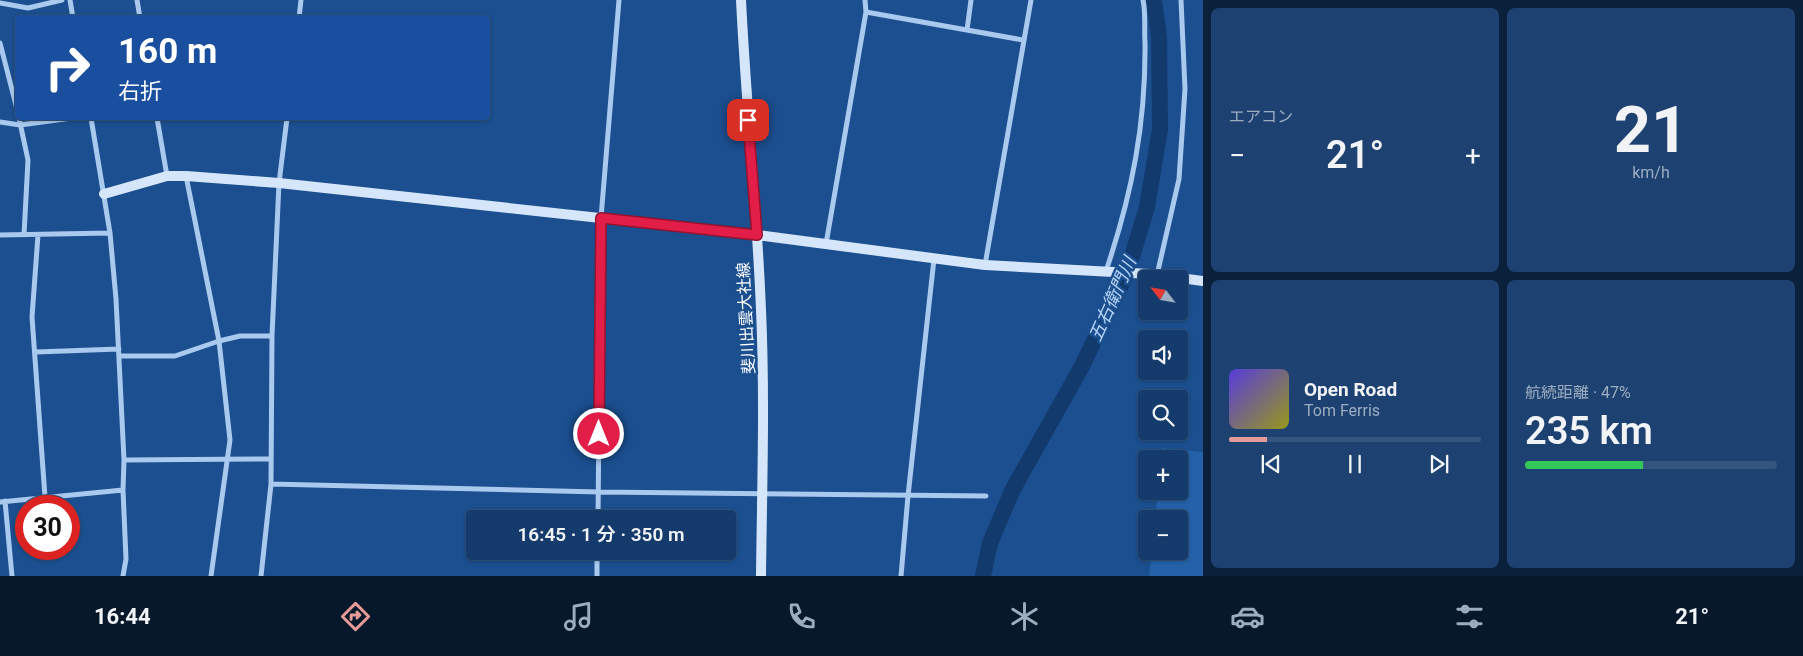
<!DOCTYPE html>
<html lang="ja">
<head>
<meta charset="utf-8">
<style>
  body { margin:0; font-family:Roboto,"Noto Sans JP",sans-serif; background:#1d4271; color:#f1f3f6; height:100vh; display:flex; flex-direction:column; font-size:19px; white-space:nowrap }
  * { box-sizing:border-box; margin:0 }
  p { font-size:16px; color:#9dadc1 }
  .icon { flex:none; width:28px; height:28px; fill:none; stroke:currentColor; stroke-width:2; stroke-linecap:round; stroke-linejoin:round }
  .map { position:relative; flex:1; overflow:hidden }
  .details { display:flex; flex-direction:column; gap:8px; padding:8px; background:#0b203b; width:600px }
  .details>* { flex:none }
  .hud { position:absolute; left:15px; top:15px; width:475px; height:105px; border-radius:5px; box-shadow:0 1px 4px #0004,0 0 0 1px #33557e; background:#1a4fa0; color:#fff; overflow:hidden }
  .needle { width:32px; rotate:301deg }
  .tools { position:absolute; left:1138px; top:270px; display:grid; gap:10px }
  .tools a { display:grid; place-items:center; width:50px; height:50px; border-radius:5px; background:#143b6b; box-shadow:0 1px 4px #0004,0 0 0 1px #33557e; font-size:25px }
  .speed { position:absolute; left:15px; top:495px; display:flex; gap:10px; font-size:25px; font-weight:700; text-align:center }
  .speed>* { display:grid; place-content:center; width:65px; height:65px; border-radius:50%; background:#143b6b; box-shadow:0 1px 4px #0004,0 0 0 1px #33557e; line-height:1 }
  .speed .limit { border:8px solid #d22; background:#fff; color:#111 }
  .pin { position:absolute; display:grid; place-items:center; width:42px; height:42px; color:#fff; margin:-21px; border-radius:10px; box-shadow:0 2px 8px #0006 }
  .me { position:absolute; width:55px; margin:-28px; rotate:0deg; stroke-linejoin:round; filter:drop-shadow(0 0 4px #0008) }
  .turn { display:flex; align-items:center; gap:18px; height:105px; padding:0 20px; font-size:22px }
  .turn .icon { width:65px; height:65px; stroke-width:2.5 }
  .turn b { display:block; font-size:35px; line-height:42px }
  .big { font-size:38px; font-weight:600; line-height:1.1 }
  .details .card { flex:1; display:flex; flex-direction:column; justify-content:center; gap:8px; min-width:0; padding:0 18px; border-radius:8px; background:#1d4271 }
  .details .dial { align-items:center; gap:0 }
  .dial b { font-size:65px; line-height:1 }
  .song { display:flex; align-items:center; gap:15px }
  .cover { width:60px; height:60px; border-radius:8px; background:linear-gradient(135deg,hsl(250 70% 55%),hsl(60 70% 35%)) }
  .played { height:5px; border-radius:2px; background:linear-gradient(90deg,#e69b98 15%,#33557e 15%) }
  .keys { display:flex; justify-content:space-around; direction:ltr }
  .heat { display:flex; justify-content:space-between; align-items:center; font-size:28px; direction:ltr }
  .charge { height:8px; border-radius:4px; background:linear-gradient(90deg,#34c759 47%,#33557e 0) }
  .details .tiles { flex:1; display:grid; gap:8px; grid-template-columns:repeat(2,1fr) }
  .trip { position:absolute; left:466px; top:510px; width:270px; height:50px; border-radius:5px; background:#143b6b; box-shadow:0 1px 4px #0004,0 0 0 1px #33557e; font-weight:600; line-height:50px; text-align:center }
  .menu { display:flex; height:80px; justify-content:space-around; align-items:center; background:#08182b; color:#9dadc1 }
  .menu .icon { width:35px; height:35px }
  .menu .current { color:#e69b98 }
  .menu b { font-size:22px; color:#f1f3f6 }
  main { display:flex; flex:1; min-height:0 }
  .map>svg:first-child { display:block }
  .green { fill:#2461a8 }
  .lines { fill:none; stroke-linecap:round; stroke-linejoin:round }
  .river { stroke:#123a6d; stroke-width:16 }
  .street { stroke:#a9c9ee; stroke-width:5 }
  .secondary { stroke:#d6e6fa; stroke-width:10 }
  .route-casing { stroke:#92132f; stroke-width:12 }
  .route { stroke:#e11d48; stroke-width:9 }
  .labels { text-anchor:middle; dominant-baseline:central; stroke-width:5; stroke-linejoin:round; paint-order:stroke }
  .street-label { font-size:16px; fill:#fff; stroke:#1b4f8f }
  .water-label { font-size:18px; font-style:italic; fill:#b5d3f5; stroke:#1b4f8f }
</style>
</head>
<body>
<main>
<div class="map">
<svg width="1203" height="576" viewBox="0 0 1203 576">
  <rect width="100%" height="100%" fill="#1b4f8f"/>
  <!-- green -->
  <path class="green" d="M1162,448L1203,452V576H1149L1152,551H1179V519H1155L1158,491H1179V459H1161Z"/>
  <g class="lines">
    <!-- river -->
    <path class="river" d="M983,576L990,543L1013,489L1081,368L1127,273L1147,207L1160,129L1159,37L1154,0"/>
    <!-- street -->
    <path class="street" d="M70,0L73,18
      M137,0L140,18
      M0,3L28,8L62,0
      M866,12L1023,40
      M299,18L301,0
      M967,30L971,0
      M0,43L18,113
      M19,118L28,160L24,235
      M91,118L110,233L116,299L124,460L123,490L126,559L123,576
      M157,118L167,176
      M0,122L20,125L72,118
      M186,176L219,341L230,440L211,576
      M0,235L110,233
      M38,235L32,317L45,497
      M826,244L866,12L865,0
      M985,265L1031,0
      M1106,271C1132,194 1146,123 1145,42C1144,29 1146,13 1143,0
      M1157,275L1179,179L1185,89L1181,0
      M36,352L119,349
      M119,356H175L219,341L240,336H272
      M124,460L270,459
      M271,484L599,492L986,496
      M5,501L12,576
      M0,502L123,490
      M598,519L601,218L619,0
      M261,576L271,484L272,336L279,183L287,118
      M597,576V551
      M901,576L908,496L934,259"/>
    <!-- secondary -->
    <path class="secondary" d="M741,0C746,104 757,207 761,310C765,399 762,487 761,576
      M104,194L167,176H186L279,183L757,235L985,265L1150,274L1203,281"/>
  </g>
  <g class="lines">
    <defs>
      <path id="route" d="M599,434L601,218L757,235L748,120"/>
    </defs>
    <!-- route casing -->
    <use href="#route" class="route-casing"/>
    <!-- route -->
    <use href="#route" class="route"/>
  </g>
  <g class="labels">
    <!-- street labels -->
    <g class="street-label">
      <text transform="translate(746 318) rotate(-93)">斐川出雲大社線</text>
    </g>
    <!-- water labels -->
    <g class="water-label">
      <text transform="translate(1112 299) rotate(-66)">五右衛門川</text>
    </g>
  </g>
</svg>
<div class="tools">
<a><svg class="needle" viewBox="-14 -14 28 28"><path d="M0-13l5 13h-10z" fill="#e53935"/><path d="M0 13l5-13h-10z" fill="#9dadc1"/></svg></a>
<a><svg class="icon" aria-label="sound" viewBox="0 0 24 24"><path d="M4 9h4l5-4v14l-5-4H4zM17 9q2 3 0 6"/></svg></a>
<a><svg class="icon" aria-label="search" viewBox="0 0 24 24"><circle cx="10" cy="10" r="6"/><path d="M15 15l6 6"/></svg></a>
<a>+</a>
<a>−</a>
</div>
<div class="speed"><div class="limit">30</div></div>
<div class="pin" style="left:748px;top:120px;background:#d93025"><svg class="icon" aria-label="arrive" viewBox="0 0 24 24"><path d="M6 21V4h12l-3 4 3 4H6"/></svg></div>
<svg class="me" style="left:599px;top:434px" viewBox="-20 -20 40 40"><circle r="17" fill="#e11d48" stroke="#fff" stroke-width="3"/><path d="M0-11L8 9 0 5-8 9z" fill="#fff"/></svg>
<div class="trip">16:45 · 1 分 · 350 m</div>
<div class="hud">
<div class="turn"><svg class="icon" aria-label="right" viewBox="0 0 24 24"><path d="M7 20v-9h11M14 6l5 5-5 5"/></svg><div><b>160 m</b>右折</div></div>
</div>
</div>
<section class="details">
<div class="tiles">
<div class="card"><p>エアコン</p>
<div class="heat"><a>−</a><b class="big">21°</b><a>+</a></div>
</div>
<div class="card dial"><b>21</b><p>km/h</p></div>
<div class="card">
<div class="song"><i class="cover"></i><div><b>Open Road</b><p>Tom Ferris</p></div></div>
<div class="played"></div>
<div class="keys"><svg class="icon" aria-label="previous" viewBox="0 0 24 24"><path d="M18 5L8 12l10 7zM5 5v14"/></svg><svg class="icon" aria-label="pause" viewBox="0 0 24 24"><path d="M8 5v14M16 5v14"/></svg><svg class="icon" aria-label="next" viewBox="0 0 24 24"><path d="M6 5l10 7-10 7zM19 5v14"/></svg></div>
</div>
<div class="card"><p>航続距離 · 47%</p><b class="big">235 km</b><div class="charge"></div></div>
</div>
</section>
</main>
<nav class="menu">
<b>16:44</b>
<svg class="icon current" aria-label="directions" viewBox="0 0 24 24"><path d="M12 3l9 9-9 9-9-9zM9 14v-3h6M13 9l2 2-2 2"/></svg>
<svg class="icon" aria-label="music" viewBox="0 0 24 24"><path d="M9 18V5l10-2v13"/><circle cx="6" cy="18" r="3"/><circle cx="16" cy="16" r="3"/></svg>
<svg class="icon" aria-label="phone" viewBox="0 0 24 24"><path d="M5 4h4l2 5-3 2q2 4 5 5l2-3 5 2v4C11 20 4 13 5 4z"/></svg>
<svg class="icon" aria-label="climate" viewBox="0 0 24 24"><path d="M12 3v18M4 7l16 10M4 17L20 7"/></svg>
<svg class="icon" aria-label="car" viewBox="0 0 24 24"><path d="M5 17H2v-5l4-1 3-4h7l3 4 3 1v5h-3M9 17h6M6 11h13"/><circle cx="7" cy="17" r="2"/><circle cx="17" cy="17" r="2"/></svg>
<svg class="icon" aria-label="filters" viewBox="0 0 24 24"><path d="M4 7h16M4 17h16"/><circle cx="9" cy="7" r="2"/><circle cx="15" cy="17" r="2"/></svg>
<b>21°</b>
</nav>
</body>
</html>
